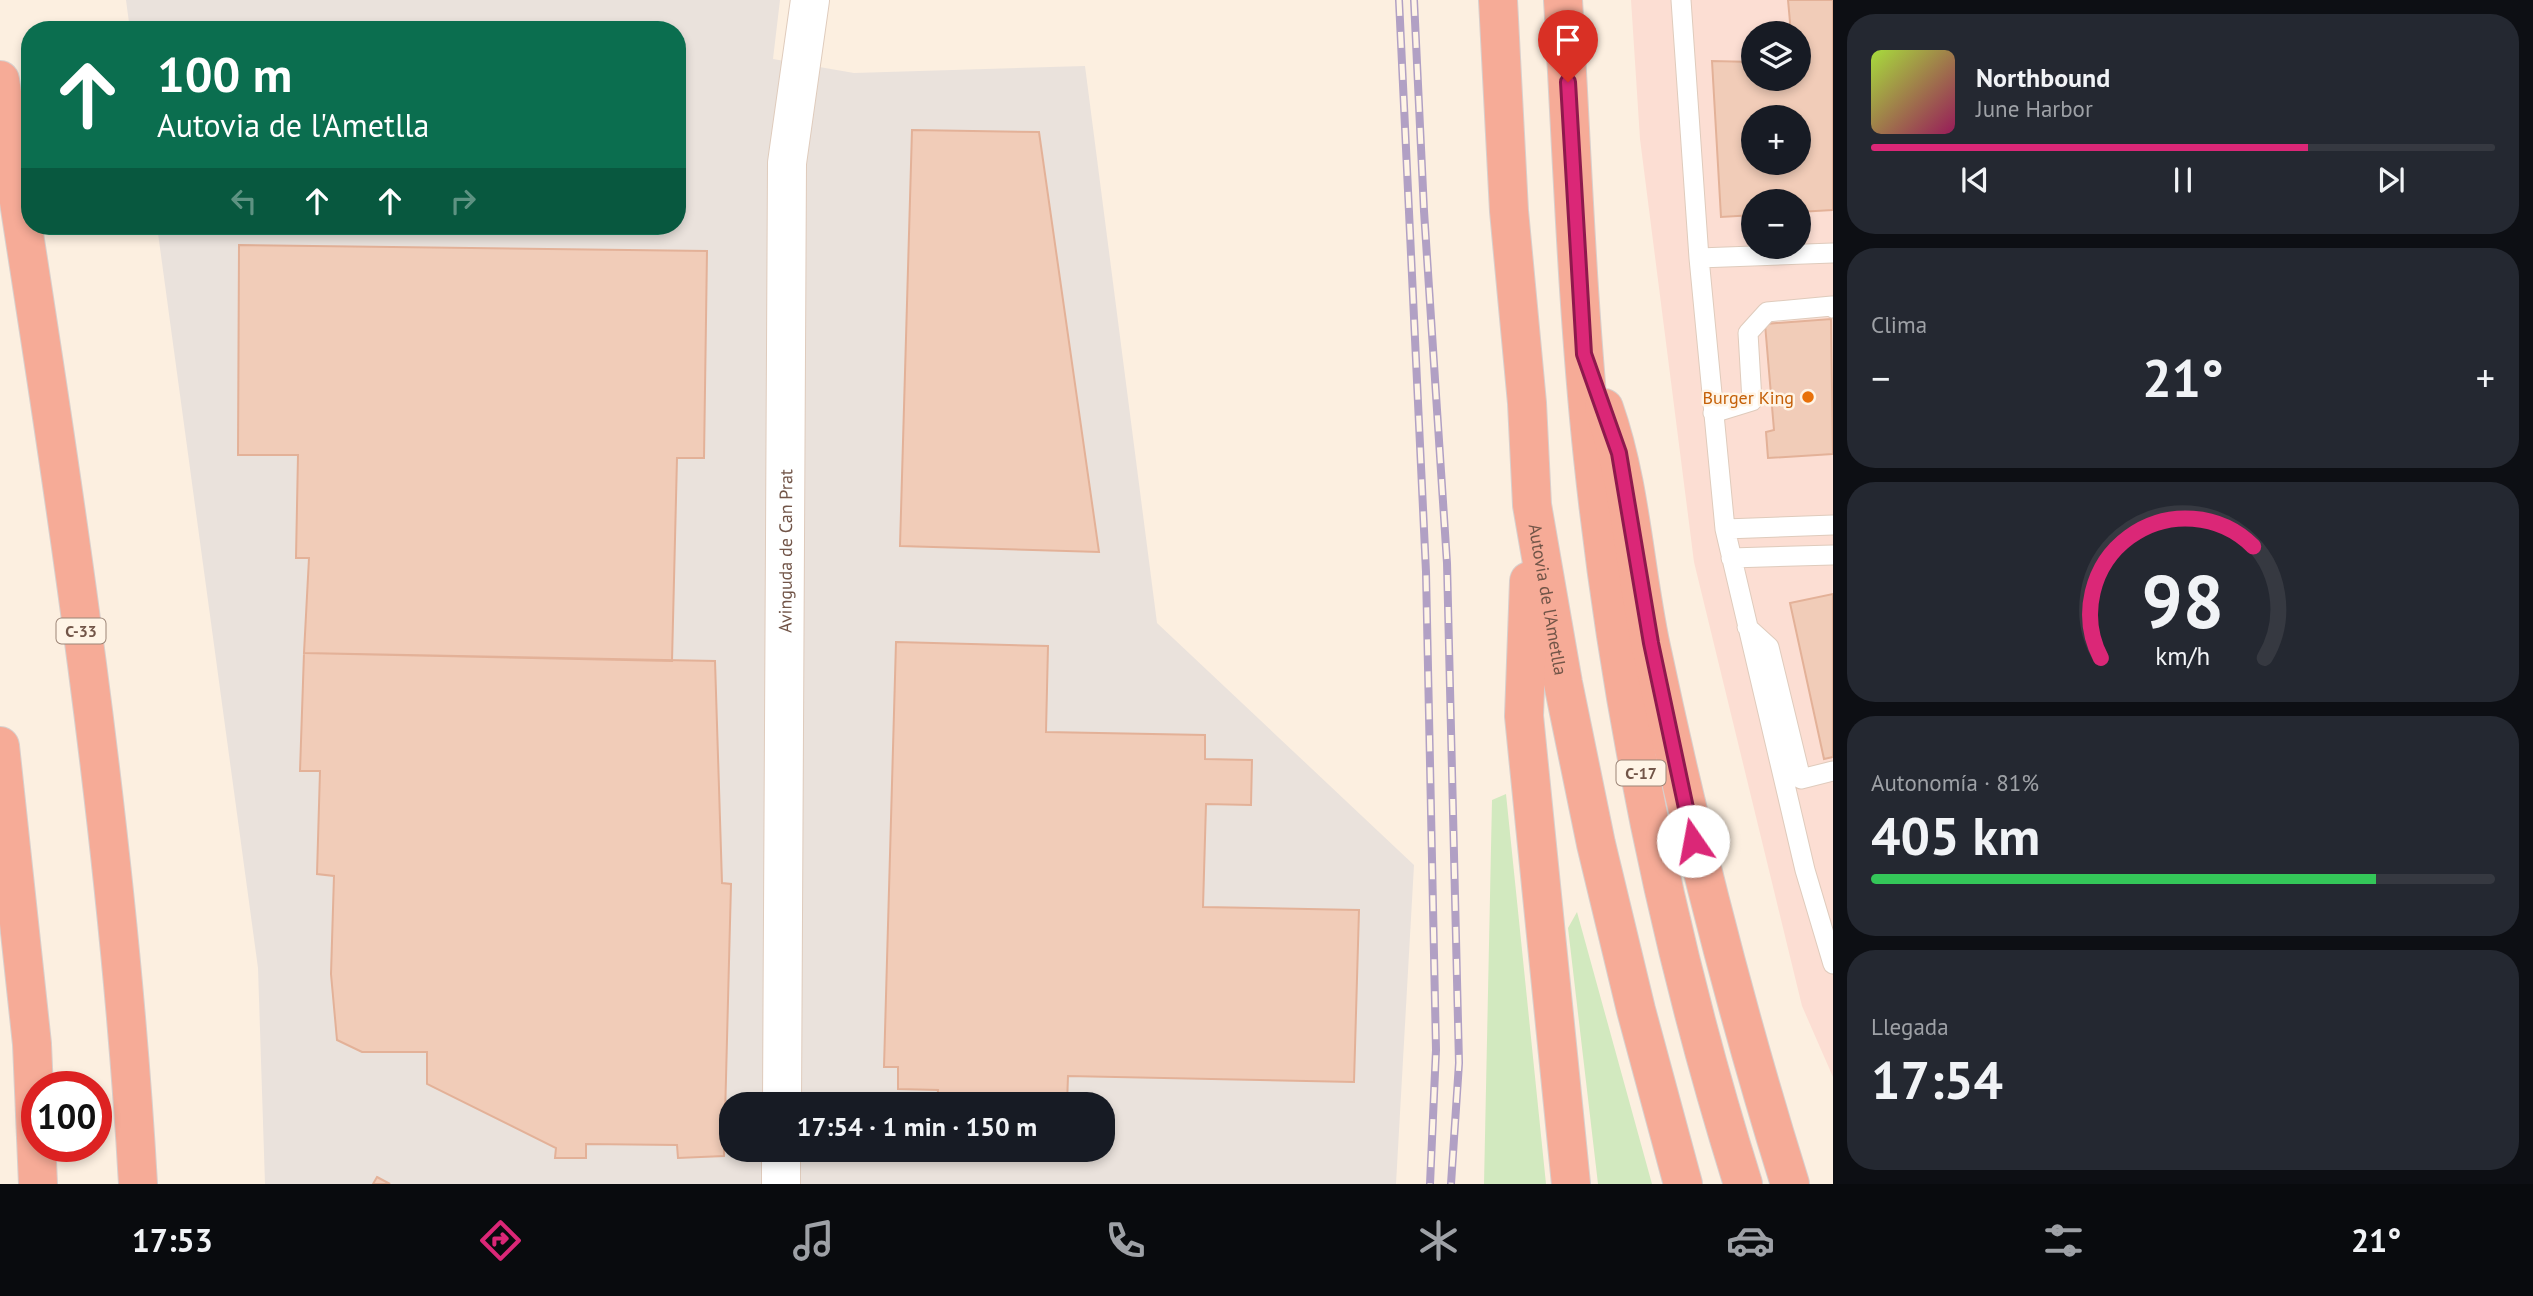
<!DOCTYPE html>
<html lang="es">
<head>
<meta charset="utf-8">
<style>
  body { margin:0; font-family:"PT Sans",sans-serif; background:#242831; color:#f1f3f6; height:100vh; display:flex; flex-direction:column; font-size:26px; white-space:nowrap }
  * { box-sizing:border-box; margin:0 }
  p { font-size:23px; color:#9ea1a6 }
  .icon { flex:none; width:38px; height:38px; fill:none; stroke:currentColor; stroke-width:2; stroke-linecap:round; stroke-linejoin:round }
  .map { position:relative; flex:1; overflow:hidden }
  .drawer { display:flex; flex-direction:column; gap:14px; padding:14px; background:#0d0f14; width:700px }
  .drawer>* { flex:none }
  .guide { position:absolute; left:21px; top:21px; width:665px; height:214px; border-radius:28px; box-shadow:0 4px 10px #0003; background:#0b6e4f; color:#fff; overflow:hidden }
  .tools { position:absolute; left:1741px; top:21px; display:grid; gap:14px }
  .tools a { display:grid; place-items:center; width:70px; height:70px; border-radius:50%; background:#171b24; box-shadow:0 4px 10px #0003; font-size:35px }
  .speed { position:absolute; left:21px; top:1071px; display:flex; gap:14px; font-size:35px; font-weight:700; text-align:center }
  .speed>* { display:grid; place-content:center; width:91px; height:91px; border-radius:50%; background:#171b24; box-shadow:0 4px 10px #0003; line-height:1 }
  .speed .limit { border:10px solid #d22; background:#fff; color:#111 }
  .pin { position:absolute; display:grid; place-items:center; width:60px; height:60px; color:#fff; margin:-72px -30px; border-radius:50% 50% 50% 0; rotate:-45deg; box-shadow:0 0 7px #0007 }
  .pin .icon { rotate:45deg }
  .me { position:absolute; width:77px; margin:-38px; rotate:348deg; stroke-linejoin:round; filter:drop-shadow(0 0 5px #0008) }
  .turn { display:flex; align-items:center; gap:24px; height:147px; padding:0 21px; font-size:32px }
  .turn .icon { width:91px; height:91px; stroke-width:2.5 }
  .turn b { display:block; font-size:49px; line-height:60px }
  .lanes { display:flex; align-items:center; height:66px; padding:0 21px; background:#0003; justify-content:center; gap:35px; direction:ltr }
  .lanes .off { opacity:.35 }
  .big { font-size:52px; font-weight:600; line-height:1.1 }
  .drawer .tile { flex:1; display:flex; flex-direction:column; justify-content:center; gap:10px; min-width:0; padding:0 24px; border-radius:28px; background:#242831 }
  .drawer .dial { align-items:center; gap:0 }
  .dial svg { height:182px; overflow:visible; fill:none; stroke:#363941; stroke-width:7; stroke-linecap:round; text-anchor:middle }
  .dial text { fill:#f1f3f6; stroke:none }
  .song { display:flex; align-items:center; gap:21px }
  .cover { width:84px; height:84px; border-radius:10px; background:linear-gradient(135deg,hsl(80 70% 55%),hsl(330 70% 35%)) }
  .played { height:7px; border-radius:4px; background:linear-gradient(90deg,#db2777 70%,#363941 70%) }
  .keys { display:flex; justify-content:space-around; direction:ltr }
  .heat { display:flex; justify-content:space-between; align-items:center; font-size:38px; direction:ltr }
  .charge { height:10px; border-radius:5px; background:linear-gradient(90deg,#34c759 81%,#363941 0) }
  .trip { position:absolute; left:719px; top:1092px; width:396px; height:70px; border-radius:28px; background:#171b24; box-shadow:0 4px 10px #0003; font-weight:600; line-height:70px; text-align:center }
  .menu { display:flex; height:112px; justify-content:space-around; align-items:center; background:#090b0e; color:#9ea1a6 }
  .menu .icon { width:49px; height:49px }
  .menu .selected { color:#db2777 }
  .menu b { font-size:32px; color:#f1f3f6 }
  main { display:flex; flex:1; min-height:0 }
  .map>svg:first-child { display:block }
  .commercial { fill:#fcded3; fill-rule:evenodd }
  .industrial { fill:#eae2dc; fill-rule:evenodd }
  .green { fill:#d2e9bf }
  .building { fill:#f1ccb8; stroke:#e3b198; stroke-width:2; fill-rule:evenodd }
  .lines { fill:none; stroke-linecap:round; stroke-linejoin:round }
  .lane-casing { stroke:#dfcbbc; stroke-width:21 }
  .street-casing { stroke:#dfcbbc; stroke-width:40 }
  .highway-casing { stroke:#d8cfcc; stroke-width:40 }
  .lane { stroke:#fff; stroke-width:19 }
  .street { stroke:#fff; stroke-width:38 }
  .highway { stroke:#f6ab97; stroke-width:38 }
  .rail-casing { stroke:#b1a0c4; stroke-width:8 }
  .rail { stroke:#fff4e6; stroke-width:5; stroke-dasharray:16; stroke-linecap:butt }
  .route-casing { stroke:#8e194d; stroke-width:18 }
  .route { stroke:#db2777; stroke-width:12 }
  .food-dot { fill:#e8710a; stroke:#fff4e6; stroke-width:2.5 }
  .labels { text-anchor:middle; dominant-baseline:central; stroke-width:5; stroke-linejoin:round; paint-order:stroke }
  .shield { fill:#fff4e6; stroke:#9c8577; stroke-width:2 }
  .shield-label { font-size:16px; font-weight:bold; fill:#725548 }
  .food-label { font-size:18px; fill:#c56008; stroke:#fff4e6; text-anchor:end }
  .street-label { font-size:18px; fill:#725548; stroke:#fff4e6 }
</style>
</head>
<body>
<main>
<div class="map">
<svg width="1833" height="1184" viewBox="0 0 1833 1184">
  <rect width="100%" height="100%" fill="#fcefe0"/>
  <!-- commercial -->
  <path class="commercial" d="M1631,0H1833V1077L1802,1006L1694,562L1640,139ZM1754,33H1799V79H1754ZM1754,117H1799V163H1754ZM1754,201H1799V247H1754Z"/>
  <!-- industrial -->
  <path class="industrial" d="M126,0H780L773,59L854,73L1085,66L1157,623L1414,865L1396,1184H265L258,968L157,226H677V30H130ZM732,1104H1102V1150H732Z"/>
  <!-- green -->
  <path class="green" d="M1506,794L1546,1184H1484L1492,800Z
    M1577,912L1652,1184H1598L1568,928Z"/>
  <!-- building -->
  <path class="building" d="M1788,0H1833V210L1799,212V201H1754V215L1721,217L1712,61L1754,62V79H1799V33H1791ZM1754,117H1799V163H1754Z
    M912,130L1039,132L1099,552L900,546Z
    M239,245L707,251L704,458H677L672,661L304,653L309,558H296L298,455H238Z
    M1831,319L1833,454L1768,458L1766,432L1774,430L1765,324Z
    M1833,594V757L1824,759L1790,603Z
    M896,642L1048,646L1046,732L1205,735V759L1252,760L1251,805L1206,804L1203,907L1359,910L1354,1082L1068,1076L1067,1104H937L938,1090L898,1089V1067H884Z
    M304,653L715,661L722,883L731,884L724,1156L678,1158L677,1145L586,1144V1158H555L556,1148L427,1084V1052H362L337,1040L331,974L334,876L317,874L320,771H300Z
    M377,1177L390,1184H373Z"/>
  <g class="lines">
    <defs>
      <path id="lane" d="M1681,0L1699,258L1725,529L1805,870L1833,964
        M1699,258L1833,253
        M1713,413L1752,401L1748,333L1767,312L1832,306L1833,308
        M1725,529L1833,525
        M1731,558L1833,555
        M1747,627L1769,647L1801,779L1833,771"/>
      <g id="street">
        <path id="s1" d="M782,1104L787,163L810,0"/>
        <path d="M781,1184V1150"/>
      </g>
      <g id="highway">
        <path id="s2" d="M1498,0L1509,211L1527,403L1532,505L1563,683L1596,844L1636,1010L1683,1184"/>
        <path d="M1563,0C1572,152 1577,306 1593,458C1619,703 1669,948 1743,1184"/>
        <path d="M0,80C57,446 117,814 138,1184"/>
        <path d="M1604,408C1631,485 1634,567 1651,647C1690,830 1734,1005 1790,1184"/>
        <path d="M1529,581L1524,716L1571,1184"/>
        <path d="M0,746L32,1044L38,1184"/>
      </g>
    </defs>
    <!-- lane casing -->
    <use href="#lane" class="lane-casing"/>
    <!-- street casing -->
    <use href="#street" class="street-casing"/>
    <!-- highway casing -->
    <use href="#highway" class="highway-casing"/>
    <!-- lane -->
    <use href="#lane" class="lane"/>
    <!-- street -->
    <use href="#street" class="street"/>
    <!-- highway -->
    <use href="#highway" class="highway"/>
    <defs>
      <path id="rail" d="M1399,0L1426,572L1436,1050L1430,1184
        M1414,0L1424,211L1447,563L1459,1063L1451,1184"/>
    </defs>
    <!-- rail casing -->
    <use href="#rail" class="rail-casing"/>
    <!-- rail -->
    <use href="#rail" class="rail"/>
  </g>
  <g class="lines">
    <defs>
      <path id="route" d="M1568,82L1584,354L1619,453L1651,643L1693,841"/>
    </defs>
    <!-- route casing -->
    <use href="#route" class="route-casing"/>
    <!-- route -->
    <use href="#route" class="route"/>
  </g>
  <!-- markers -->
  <circle class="food-dot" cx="1808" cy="397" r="7"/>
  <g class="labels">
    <!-- shield labels -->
    <g class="shield">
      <rect x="56.5" y="618.5" width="49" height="25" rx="5"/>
      <rect x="1616.5" y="760.5" width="49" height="25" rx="5"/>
    </g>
    <g class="shield-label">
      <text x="81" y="631">C-33</text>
      <text x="1641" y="773">C-17</text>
    </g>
    <!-- food labels -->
    <g class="food-label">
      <text x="1794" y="397">Burger King</text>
    </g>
    <!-- street labels -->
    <g class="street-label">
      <text stroke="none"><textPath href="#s1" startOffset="553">Avinguda de Can Prat</textPath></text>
      <text stroke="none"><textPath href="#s2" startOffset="602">Autovia de l'Ametlla</textPath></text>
    </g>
  </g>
</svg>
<div class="tools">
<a><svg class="icon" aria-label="layers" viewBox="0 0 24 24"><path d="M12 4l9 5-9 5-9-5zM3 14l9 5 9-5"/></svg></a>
<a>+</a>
<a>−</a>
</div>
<div class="speed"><div class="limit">100</div></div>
<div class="pin" style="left:1568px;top:82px;background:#d93025"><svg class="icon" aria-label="arrive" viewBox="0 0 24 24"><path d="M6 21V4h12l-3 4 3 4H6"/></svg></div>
<svg class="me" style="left:1693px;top:841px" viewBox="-20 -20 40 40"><circle r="19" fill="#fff"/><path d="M0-13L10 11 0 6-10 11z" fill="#db2777"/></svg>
<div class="trip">17:54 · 1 min · 150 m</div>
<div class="guide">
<div class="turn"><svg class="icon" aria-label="ahead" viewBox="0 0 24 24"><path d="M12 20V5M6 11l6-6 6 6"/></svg><div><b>100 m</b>Autovia de l'Ametlla</div></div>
<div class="lanes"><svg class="icon off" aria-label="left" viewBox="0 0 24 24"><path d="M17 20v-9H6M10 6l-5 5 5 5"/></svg><svg class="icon" aria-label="ahead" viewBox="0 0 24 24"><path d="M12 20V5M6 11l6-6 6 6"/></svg><svg class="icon" aria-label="ahead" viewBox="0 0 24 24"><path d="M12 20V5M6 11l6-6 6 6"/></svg><svg class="icon off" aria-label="right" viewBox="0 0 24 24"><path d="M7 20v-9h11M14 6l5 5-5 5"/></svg></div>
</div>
</div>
<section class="drawer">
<div class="tile">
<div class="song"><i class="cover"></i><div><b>Northbound</b><p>June Harbor</p></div></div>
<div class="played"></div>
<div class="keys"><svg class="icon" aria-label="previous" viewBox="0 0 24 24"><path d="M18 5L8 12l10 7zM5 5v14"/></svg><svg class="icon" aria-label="pause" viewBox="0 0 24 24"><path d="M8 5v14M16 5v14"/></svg><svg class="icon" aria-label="next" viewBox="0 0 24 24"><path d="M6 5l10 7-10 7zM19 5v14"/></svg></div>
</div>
<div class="tile"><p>Clima</p>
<div class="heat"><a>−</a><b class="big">21°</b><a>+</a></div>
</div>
<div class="tile dial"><svg viewBox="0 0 100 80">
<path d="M14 69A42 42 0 1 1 86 69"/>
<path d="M14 69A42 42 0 0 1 81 20" stroke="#db2777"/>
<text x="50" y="56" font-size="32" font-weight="700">98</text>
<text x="50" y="72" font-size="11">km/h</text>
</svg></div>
<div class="tile"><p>Autonomía · 81%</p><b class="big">405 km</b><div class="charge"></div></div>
<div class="tile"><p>Llegada</p><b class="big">17:54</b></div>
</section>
</main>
<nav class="menu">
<b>17:53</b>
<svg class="icon selected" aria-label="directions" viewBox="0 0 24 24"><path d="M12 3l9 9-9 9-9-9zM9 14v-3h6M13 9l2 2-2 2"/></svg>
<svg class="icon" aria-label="music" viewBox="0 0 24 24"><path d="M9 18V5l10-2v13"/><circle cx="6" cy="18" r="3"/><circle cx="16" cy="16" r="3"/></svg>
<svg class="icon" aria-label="phone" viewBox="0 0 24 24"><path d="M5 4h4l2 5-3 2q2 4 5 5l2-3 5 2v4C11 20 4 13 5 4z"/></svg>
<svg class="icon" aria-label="climate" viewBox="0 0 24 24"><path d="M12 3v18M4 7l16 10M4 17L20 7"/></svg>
<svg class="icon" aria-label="car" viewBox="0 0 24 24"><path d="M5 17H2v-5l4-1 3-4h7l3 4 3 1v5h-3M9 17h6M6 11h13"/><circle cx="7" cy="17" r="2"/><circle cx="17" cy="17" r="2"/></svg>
<svg class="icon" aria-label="filters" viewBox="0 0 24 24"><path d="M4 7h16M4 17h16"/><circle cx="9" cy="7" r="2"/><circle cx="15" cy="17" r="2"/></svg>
<b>21°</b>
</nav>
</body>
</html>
